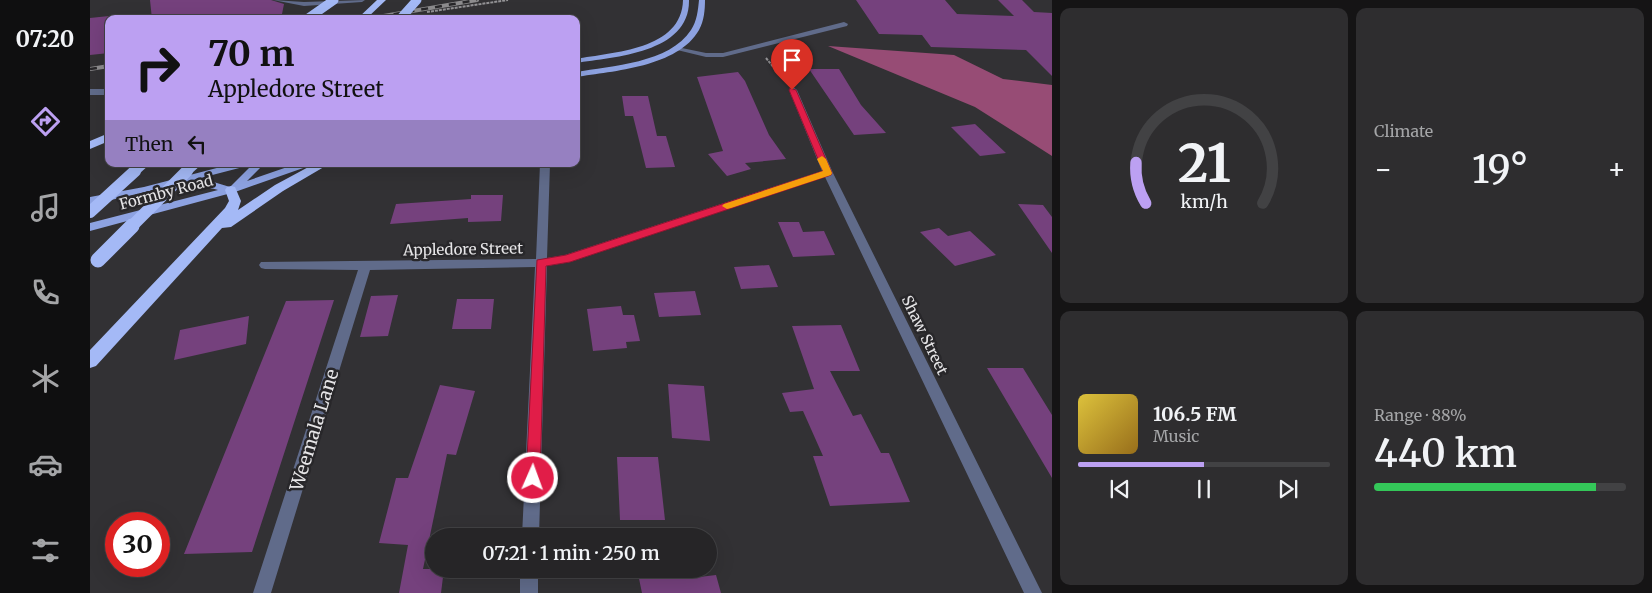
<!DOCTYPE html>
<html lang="en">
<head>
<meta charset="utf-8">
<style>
  body { margin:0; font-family:Merriweather,serif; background:#2e2d2f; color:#f1f3f6; height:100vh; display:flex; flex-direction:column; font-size:19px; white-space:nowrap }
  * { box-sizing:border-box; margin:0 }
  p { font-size:16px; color:#a4a5a7 }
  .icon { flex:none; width:28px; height:28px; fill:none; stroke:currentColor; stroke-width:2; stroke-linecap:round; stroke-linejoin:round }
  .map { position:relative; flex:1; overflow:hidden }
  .panel { display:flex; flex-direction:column; gap:8px; padding:8px; background:#151415; width:600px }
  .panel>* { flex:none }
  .banner { position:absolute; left:15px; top:15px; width:475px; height:152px; border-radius:10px; box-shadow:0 5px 20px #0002,0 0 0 1px #424244; background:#bca0f2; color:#111; overflow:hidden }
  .speed { position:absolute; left:15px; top:512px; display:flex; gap:10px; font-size:25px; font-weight:700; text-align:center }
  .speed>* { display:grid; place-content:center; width:65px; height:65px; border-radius:50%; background:#262527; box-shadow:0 5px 20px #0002,0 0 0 1px #424244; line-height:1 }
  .speed .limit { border:8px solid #d22; background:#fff; color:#111 }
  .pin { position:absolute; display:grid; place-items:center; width:42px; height:42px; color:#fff; margin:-51px -21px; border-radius:50% 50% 50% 0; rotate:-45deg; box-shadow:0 0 5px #0007 }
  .pin .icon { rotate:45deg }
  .me { position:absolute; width:55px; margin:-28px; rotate:2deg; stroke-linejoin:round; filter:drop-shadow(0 0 4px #0008) }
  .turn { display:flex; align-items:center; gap:18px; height:105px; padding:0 20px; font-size:22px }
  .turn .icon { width:65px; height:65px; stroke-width:2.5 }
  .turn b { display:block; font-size:35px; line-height:42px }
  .then { display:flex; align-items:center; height:48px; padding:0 20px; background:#0003; gap:10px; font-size:19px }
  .big { font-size:38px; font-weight:600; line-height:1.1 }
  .panel .widget { flex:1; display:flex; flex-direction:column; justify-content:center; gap:8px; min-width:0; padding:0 18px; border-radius:10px; background:#2e2d2f }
  .panel .dial { align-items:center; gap:0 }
  .dial svg { height:130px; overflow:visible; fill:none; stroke:#424244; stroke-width:7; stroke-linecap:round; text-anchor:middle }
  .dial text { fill:#f1f3f6; stroke:none }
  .song { display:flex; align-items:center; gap:15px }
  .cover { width:60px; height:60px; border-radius:8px; background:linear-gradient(135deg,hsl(50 70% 55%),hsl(40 70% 35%)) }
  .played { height:5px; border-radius:2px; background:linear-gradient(90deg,#bca0f2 50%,#424244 50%) }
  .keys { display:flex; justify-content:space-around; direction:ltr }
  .heat { display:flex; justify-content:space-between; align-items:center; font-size:28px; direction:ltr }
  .charge { height:8px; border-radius:4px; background:linear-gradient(90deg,#34c759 88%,#424244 0) }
  .panel .tiles { flex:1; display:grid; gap:8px; grid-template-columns:repeat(2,1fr) }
  .trip { position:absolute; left:335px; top:528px; width:292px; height:50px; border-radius:25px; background:#262527; box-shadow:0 5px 20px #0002,0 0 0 1px #424244; font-weight:600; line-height:50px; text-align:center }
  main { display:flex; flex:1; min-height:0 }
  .dock { display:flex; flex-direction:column; width:90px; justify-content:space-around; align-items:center; background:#0f0f10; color:#a4a5a7 }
  .dock .icon { width:35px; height:35px }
  .dock .selected { color:#bca0f2 }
  .dock b { font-size:22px; color:#f1f3f6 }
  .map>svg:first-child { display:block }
  .forest { fill:#974c75 }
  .building { fill:#75417d }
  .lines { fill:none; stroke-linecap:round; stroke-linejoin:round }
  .path { stroke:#949396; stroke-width:2; stroke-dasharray:3 1; stroke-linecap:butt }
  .minor { fill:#606b8a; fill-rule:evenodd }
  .major { fill:#8da2e1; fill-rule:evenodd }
  .highway { fill:#a4b9f6; fill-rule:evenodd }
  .rail-casing { stroke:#8d8c8e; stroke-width:4 }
  .rail { stroke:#28272a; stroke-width:2.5; stroke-dasharray:7; stroke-linecap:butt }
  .highway-bridge-far2 { stroke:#a4b9f6; stroke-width:9 }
  .highway-bridge-far1 { stroke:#a4b9f6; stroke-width:12 }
  .highway-bridge { stroke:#a4b9f6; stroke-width:15 }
  .route { fill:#e11d48; stroke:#92132f }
  .slow { fill:#f59e0b }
  .labels { text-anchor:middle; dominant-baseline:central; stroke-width:5; stroke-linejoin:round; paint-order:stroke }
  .street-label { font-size:15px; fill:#e6e5e7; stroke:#28272a }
  .near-street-label { font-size:18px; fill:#e6e5e7; stroke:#28272a }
</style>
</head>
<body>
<main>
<nav class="dock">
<b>07:20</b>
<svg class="icon selected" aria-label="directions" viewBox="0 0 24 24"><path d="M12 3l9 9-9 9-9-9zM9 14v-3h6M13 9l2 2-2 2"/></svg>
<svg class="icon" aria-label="music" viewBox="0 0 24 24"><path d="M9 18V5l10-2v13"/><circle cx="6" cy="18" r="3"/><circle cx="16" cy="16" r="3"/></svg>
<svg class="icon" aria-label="phone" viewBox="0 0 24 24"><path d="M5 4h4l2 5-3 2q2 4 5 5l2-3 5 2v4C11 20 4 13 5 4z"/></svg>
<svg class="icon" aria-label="climate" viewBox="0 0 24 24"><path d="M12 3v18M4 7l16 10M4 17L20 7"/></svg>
<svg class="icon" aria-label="car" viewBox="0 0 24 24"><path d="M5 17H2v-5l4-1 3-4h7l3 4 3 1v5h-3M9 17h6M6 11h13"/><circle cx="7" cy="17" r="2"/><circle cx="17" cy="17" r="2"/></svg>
<svg class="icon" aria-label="filters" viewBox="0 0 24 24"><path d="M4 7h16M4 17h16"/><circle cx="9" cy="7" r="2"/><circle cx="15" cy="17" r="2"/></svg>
</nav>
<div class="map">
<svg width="962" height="593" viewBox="0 0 962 593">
  <rect width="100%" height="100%" fill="#323134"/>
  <!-- forest -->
  <path class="forest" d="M738,46L864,55L913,79L962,85V156L885,107Z"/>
  <!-- building -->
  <path class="building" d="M60,0H181L194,4L191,19H62Z
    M766,0H855L867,14L924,16L908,0H932L944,12L962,13V76L936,50L841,47L832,35L789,34Z
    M19,16V53L0,55V18Z
    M719,69H749L771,105L796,133L764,135Z
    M648,72L655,81L679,135L696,159L655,163L661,169L637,176L618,154L633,151L607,77Z
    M532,96H558L567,136H576L585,167L556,168L543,116H535Z
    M885,124L916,153L890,156L861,127Z
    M381,195H413L411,221L378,222V218L300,224L306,204L381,199Z
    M928,204L953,205L962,217V253Z
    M688,222H709L713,232L734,231L745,255L703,257Z
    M849,228L858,236L880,231L906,255L865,266L830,232Z
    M679,265L688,287L651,289L644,267Z
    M605,291L611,315L569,317L564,293Z
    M308,295L298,336L270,337L281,296Z
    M367,299H404L401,329H362Z
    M244,300L162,552L94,554L196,301Z
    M531,306L533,315H544L550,341L536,342L537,348L503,351L497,309Z
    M159,316L156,344L84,360L90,330Z
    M751,325L770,371H740L763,416L771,414L791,453H799L820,502L740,506L723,456H733L713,411L700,412L692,393L724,389L702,326Z
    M897,368H933L962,415V478Z
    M578,384L614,386L620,441L582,438Z
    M350,385L385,391L366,455L357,454L333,569H354L351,593H309L318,545L289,543L306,478H318Z
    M527,457H568L575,520H530Z
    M547,569H591L593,579L626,575L631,593H552Z"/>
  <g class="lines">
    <!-- path -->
    <path class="path" d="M337,12L418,0
      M676,58L694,80"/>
    <!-- minor -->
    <path class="minor" d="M183,0L214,2L275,0L272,2L214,6Z
      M754,22L758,24L757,26L633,57H616L583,49L587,47L616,53H633Z
      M703,87L707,90L743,173L952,593H934L735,177L480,262L457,266L449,536H432L445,267L280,270L181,593H163L268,270L175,269L171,268L169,265L171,262L446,259L450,164H460L457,258L475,255L732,171L699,90Z
      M0,89H19V95H0Z
      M430,569H448V593H430Z"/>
    <!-- major -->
    <path class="major" d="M593,0H599C600,53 525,57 486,63V59C523,52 592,50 593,0Z
      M609,0H615C615,10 614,21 609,30C588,67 523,71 486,77V72C521,66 580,63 601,30C607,21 608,10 609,0Z
      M142,164H158L157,166L103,180H117L140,187L163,164H174L157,181L206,164H220L219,166L145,192L0,231V223L128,190C116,186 106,189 94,186L93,183L0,205V197L54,187Z"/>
    <!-- highway -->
    <path class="highway" d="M287,0H296L276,19H267Z
      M19,133V141L0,149V141Z
      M47,164H60L49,174H41L39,171Z
      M99,164H112L101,174H93L91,171Z
      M224,164H239L193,191L141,227L132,228L6,366L0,368V350L135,208L139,201L135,190L137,187L141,186L145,187L151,201L148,210L185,185Z"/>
    <defs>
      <path id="rail" d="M276,19L387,0
        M0,69L19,66"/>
    </defs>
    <!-- rail casing -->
    <use href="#rail" class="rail-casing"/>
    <!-- rail -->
    <use href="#rail" class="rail"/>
    <!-- highway-bridge-far2 -->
    <path class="highway-bridge-far2" d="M217,19L244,0
      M310,19L327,0"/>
    <!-- highway-bridge-far1 -->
    <path class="highway-bridge-far1" d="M0,212L45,171
      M41,227L97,171"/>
    <!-- highway-bridge -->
    <path class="highway-bridge" d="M8,260L42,226"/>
  </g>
  <!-- route -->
  <path class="route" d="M700,88L706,90L742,173L741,175L480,262L456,266L450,478L448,483L443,485L438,483L436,478L447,260L476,255L733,171L699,90Z"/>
  <!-- slow -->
  <path class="slow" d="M732,156L736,159L742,173L741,175L641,208L637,209L632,206L634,204L733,171L727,159Z"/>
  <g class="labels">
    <!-- street labels -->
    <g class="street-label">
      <text transform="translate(76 192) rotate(-15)">Formby Road</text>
      <text transform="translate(373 249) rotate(-1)">Appledore Street</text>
      <text transform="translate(835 335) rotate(64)">Shaw Street</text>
    </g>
    <!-- near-street labels -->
    <g class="near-street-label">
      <text transform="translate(224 430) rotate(-73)">Weemala Lane</text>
    </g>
  </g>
</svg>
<div class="speed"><div class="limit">30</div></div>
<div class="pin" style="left:702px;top:90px;background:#d93025"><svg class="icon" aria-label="arrive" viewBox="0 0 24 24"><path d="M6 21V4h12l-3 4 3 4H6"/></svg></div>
<svg class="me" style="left:443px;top:478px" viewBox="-20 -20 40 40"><circle r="17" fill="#e11d48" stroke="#fff" stroke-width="3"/><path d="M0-11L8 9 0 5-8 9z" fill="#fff"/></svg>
<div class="trip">07:21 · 1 min · 250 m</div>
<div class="banner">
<div class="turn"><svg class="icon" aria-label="right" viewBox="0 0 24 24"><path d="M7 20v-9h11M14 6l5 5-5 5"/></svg><div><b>70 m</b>Appledore Street</div></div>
<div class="then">Then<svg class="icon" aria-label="left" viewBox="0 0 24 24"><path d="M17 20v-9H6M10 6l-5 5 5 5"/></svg></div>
</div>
</div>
<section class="panel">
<div class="tiles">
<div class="widget dial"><svg viewBox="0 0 100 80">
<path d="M14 69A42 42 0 1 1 86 69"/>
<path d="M14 69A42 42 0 0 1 8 44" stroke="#bca0f2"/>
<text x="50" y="56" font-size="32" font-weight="700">21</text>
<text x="50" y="72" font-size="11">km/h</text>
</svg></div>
<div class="widget"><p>Climate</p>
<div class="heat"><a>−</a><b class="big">19°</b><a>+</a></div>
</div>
<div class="widget">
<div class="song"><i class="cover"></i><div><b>106.5 FM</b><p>Music</p></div></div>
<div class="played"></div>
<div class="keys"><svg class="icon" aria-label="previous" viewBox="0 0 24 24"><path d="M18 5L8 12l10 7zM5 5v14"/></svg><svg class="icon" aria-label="pause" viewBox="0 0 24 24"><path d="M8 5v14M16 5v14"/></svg><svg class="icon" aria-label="next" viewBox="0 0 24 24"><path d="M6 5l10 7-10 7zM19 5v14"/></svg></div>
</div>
<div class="widget"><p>Range · 88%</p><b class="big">440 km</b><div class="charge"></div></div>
</div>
</section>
</main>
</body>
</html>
